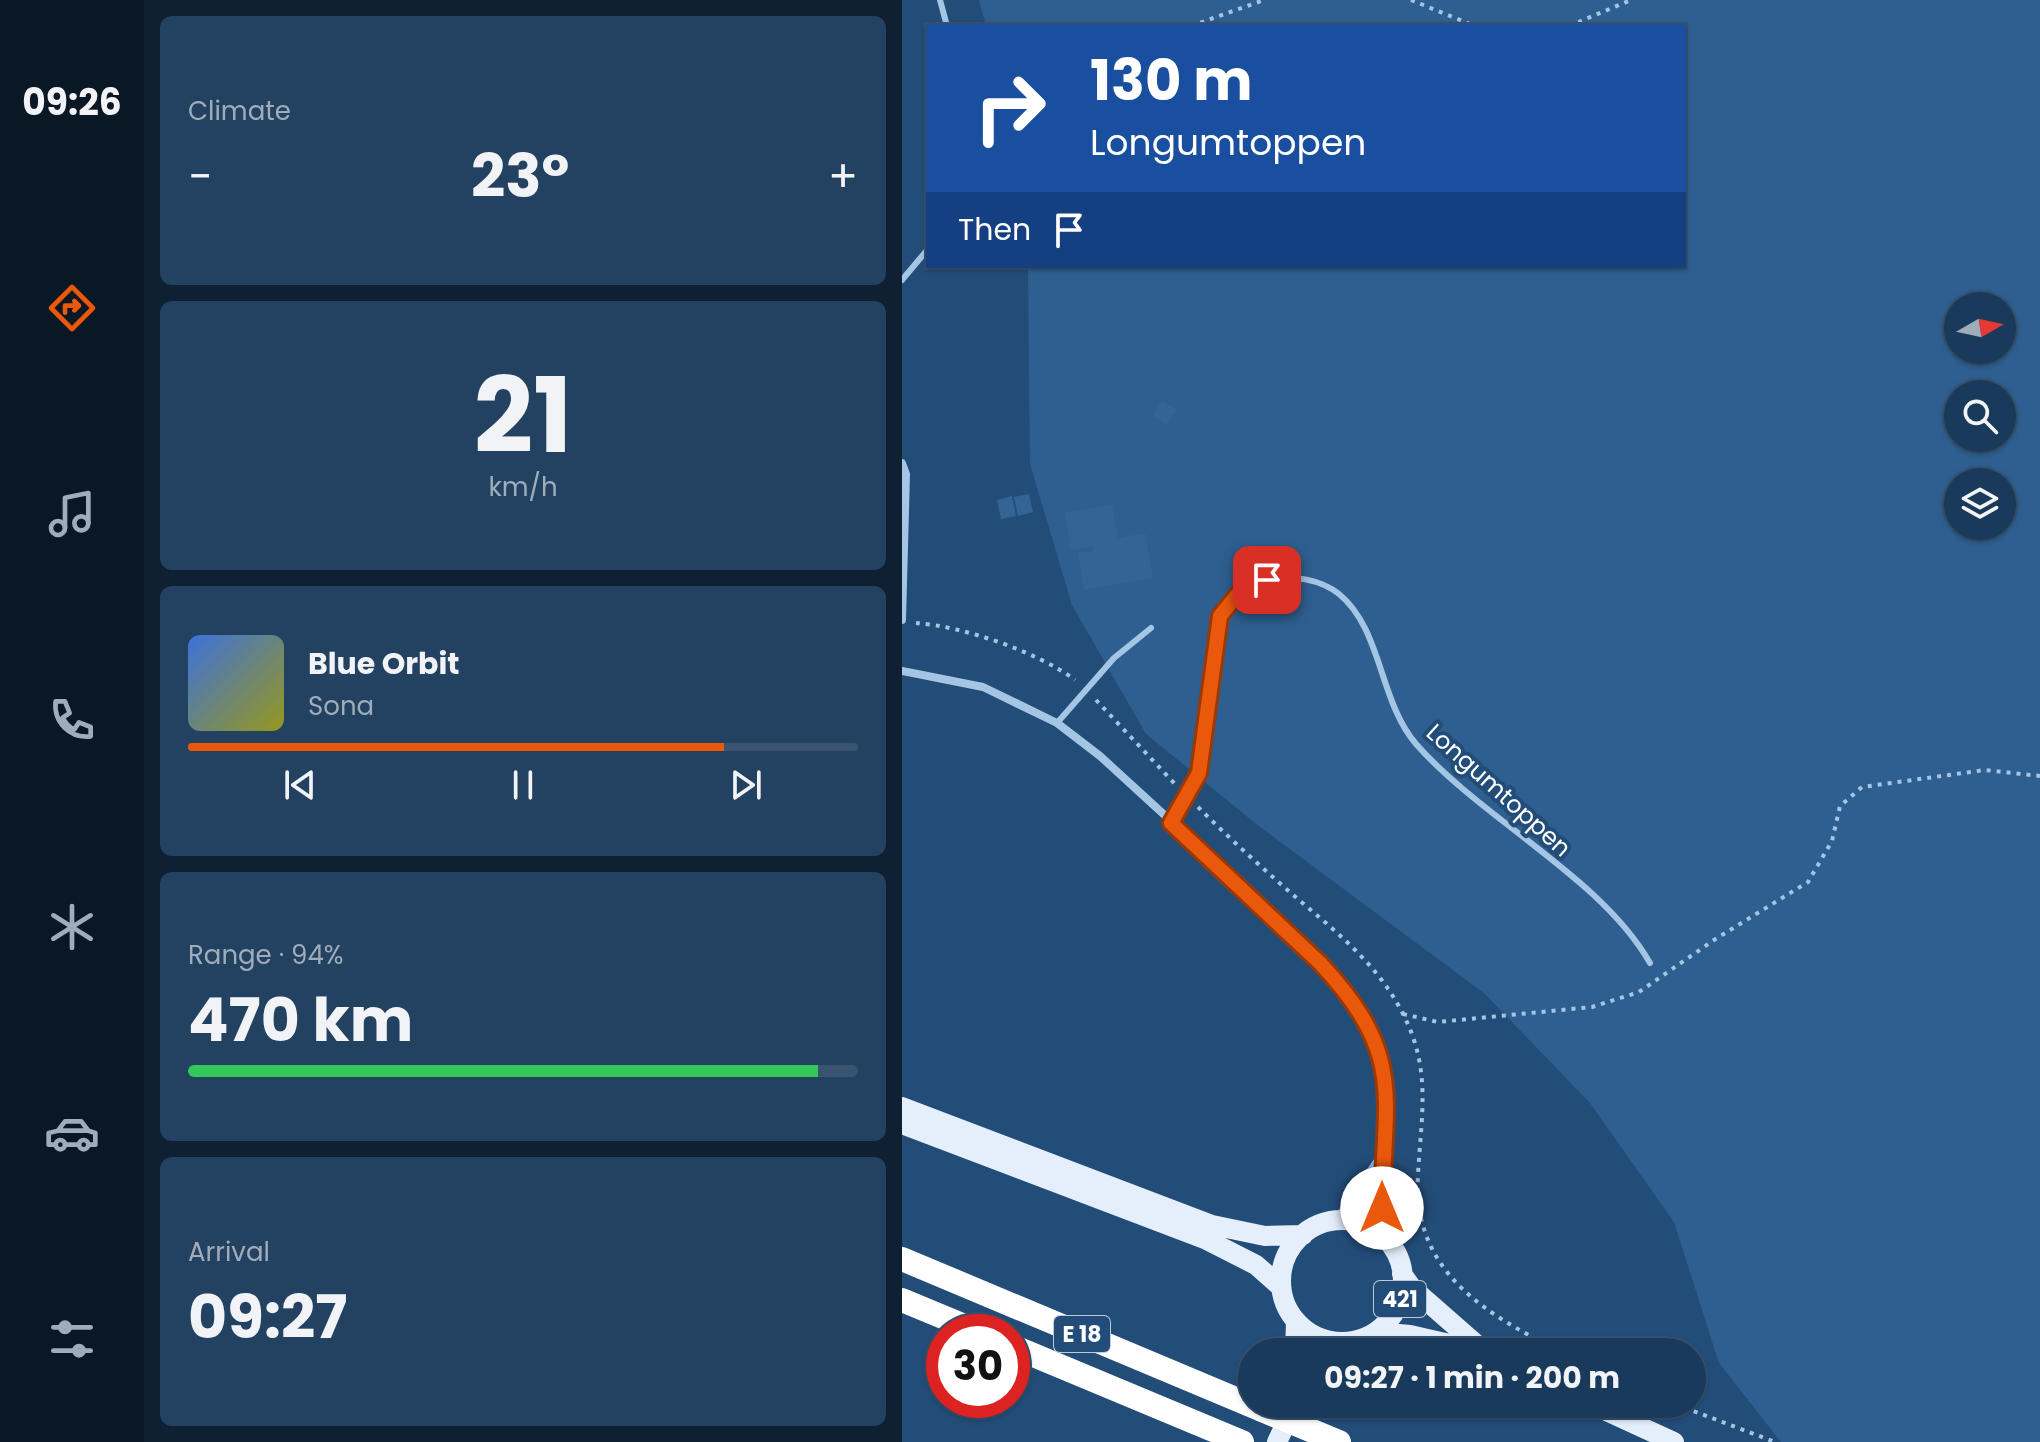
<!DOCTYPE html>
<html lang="en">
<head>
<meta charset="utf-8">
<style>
  body { margin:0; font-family:Poppins,sans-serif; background:#234161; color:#f1f3f6; height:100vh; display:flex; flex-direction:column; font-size:30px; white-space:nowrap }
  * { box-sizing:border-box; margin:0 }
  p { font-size:26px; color:#9fadbb }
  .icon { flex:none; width:44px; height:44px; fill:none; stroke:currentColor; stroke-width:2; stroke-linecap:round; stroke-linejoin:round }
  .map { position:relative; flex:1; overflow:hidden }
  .panel { display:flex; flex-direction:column; gap:16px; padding:16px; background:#0e2032; width:758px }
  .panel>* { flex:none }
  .banner { position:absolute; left:24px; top:24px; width:760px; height:244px; border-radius:0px; box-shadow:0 2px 6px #0004,0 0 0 2px #385471; background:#1a4fa0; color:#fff; overflow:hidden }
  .needle { width:52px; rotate:81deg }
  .buttons { position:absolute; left:1042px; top:292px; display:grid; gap:16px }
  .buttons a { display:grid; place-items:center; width:72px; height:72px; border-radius:50%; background:#1a3a5b; box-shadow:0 2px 6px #0004,0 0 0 2px #385471; font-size:40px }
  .speed { position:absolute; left:24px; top:1314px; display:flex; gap:16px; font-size:40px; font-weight:700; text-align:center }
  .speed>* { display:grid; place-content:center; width:104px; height:104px; border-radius:50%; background:#1a3a5b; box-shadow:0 2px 6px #0004,0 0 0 2px #385471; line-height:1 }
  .speed .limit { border:12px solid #d22; background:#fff; color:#111 }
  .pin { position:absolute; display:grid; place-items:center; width:68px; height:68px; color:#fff; margin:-34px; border-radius:16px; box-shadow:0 4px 12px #0006 }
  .me { position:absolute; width:88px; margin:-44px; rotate:0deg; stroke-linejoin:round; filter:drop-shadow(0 0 6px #0008) }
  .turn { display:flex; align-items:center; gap:28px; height:168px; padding:0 32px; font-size:36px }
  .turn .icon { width:104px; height:104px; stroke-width:2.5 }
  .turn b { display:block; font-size:56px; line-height:68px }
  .then { display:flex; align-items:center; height:76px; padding:0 32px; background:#0003; gap:16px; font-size:30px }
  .big { font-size:60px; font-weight:700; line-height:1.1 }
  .panel .card { flex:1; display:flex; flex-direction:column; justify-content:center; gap:12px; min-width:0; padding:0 28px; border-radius:12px; background:#234161 }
  .panel .dial { align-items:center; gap:0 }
  .dial b { font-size:104px; line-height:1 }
  .song { display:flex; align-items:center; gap:24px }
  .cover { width:96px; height:96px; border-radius:12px; background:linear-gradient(135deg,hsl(220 70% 55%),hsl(60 70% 35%)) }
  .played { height:8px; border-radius:4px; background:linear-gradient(90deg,#ea580c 80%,#385471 80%) }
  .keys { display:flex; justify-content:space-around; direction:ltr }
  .heat { display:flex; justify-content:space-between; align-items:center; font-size:44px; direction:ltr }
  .charge { height:12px; border-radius:6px; background:linear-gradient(90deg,#34c759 94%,#385471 0) }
  .trip { position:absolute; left:336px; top:1338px; width:468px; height:80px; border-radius:40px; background:#1a3a5b; box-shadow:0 2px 6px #0004,0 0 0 2px #385471; font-weight:700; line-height:80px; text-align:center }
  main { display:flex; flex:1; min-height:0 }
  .menu { display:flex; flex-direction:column; width:144px; justify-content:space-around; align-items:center; background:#0a1724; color:#9fadbb }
  .menu .icon { width:56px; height:56px }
  .menu .selected { color:#ea580c }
  .menu b { font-size:36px; color:#f1f3f6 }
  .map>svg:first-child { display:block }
  .green { fill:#2e5f90; fill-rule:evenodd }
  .building { fill:#346495 }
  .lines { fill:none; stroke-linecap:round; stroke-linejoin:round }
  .path { stroke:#a5c5e4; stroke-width:4; stroke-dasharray:4 6; stroke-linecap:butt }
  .lane { stroke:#a5c5e4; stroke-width:6 }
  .street { stroke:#a5c5e4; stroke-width:8 }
  .primary { stroke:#e5effc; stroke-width:20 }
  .highway { stroke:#fff; stroke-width:24 }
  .highway-bridge { stroke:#fff; stroke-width:24 }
  .route-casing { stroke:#983908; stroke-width:20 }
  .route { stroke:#ea580c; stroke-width:14 }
  .labels { text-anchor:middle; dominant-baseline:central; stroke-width:8; stroke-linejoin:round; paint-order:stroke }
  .shield { fill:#234d79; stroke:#bdcad7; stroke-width:2 }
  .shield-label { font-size:22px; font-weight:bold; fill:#fff }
  .street-label { font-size:24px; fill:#fff; stroke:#234d79 }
</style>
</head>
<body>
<main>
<nav class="menu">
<b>09:26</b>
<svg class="icon selected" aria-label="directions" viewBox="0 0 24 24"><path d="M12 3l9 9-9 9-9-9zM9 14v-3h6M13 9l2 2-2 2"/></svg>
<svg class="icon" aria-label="music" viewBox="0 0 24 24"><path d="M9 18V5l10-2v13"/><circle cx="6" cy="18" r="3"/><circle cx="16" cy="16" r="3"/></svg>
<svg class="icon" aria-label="phone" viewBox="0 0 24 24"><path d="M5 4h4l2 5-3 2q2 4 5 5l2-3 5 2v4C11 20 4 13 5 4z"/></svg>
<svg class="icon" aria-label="climate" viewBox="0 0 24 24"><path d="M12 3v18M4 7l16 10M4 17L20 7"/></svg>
<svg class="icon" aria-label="car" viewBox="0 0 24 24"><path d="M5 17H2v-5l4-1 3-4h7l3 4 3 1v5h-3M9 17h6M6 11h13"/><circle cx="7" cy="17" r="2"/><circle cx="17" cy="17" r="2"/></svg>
<svg class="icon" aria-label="filters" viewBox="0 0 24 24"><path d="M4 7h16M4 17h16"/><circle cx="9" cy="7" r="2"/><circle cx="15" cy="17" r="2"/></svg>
</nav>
<section class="panel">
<div class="card"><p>Climate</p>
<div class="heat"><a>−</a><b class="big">23°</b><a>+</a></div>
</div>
<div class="card dial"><b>21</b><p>km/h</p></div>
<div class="card">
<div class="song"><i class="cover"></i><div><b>Blue Orbit</b><p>Sona</p></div></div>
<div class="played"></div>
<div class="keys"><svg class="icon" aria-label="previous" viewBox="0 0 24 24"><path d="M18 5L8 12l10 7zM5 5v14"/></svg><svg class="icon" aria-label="pause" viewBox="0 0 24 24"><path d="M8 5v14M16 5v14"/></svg><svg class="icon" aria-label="next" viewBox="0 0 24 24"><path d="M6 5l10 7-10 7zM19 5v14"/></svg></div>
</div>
<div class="card"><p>Range · 94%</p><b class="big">470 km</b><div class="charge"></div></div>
<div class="card"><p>Arrival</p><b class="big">09:27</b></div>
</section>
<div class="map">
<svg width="1138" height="1442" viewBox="0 0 1138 1442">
  <rect width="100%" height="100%" fill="#234d79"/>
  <!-- green -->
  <path class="green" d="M77,0H1138V1442H879L817,1363L772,1222L688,1103L583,994L353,823L244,734L170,605L128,464L126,266H782V26H84ZM1056,306H1100V350H1056ZM1056,394H1100V438H1056ZM1056,482H1100V526H1056Z"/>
  <!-- building -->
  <path class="building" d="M260,401L274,410L264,424L251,415Z
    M127,494L131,512L116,516L112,497Z
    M110,496L114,516L99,519L95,500Z
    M210,505L216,538L243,533L251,578L182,590L176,553L192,551L191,546L169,550L163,513Z"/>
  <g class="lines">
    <!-- path -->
    <path class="path" d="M509,0L573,26
      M289,26L362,0
      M667,26L729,0
      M14,623C60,626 136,652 173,680
      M194,700L273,784
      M296,807C326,837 358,866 390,894C432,930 476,964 501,1014C530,1070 519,1116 516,1175C510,1272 584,1314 659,1352
      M501,1014L536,1022L690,1007L737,992L812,940L906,882L930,841L938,806L960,787L1083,770L1138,776
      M773,1404L873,1442
      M442,1417L473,1404"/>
    <!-- lane -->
    <path class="lane" d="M38,0L45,26
      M0,280L26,249
      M155,723L212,658L249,628
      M269,823L297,773L316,625C328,575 401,565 437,594C480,629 477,701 514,744C582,821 699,877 748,963"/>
    <!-- street -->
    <path class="street" d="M0,463L4,474L0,620
      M0,671L81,687L155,723L198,756L339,885L440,986L473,1040L485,1086L484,1138L480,1155V1236
      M434,1221L479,1156"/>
    <!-- primary -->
    <path class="primary" d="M0,1107L310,1225L363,1236L401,1235
      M0,1124L305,1240L354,1265L379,1287
      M379 1281a61 61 0 1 1 122 0a61 61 0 1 1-122 0Z
      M500,1274L510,1288L583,1352
      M474,1332L508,1335L578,1351
      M393,1352L394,1322
      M689,1404L772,1442
      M375,1442L393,1404"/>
    <!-- highway -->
    <path class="highway" d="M0,1259L360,1410
      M0,1300L77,1332
      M110,1346L340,1442"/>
    <!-- highway-bridge -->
    <path class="highway-bridge" d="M360,1410L437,1442"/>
  </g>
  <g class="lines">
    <defs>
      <path id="route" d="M365,580L336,594L318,616L297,773L269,823L418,963C504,1055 482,1095 480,1208"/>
    </defs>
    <!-- route casing -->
    <use href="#route" class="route-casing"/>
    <!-- route -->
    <use href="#route" class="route"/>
  </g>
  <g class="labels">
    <!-- shield labels -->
    <g class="shield">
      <rect x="472" y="1281" width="52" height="36" rx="6"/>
      <rect x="152" y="1316" width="56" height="36" rx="6"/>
    </g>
    <g class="shield-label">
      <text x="498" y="1299">421</text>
      <text x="180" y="1334">E 18</text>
    </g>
    <!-- street labels -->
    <g class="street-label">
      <text transform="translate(597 790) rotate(42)">Longumtoppen</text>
    </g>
  </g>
</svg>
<div class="buttons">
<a><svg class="needle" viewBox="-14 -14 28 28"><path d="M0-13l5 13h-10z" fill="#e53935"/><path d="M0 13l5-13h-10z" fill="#9fadbb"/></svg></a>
<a><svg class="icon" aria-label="search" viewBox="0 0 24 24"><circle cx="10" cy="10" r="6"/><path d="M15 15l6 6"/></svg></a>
<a><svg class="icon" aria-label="layers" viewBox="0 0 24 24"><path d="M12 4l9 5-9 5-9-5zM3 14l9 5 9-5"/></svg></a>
</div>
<div class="speed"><div class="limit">30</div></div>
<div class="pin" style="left:365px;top:580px;background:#d93025"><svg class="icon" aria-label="arrive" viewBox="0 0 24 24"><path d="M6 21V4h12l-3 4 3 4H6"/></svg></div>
<svg class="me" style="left:480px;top:1208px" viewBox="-20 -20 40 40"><circle r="19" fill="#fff"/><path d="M0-13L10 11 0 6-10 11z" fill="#ea580c"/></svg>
<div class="trip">09:27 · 1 min · 200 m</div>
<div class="banner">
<div class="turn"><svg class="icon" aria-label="right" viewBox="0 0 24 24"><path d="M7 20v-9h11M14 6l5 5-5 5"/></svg><div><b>130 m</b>Longumtoppen</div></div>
<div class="then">Then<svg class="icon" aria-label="arrive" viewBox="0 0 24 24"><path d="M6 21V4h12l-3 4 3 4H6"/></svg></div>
</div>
</div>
</main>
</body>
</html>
